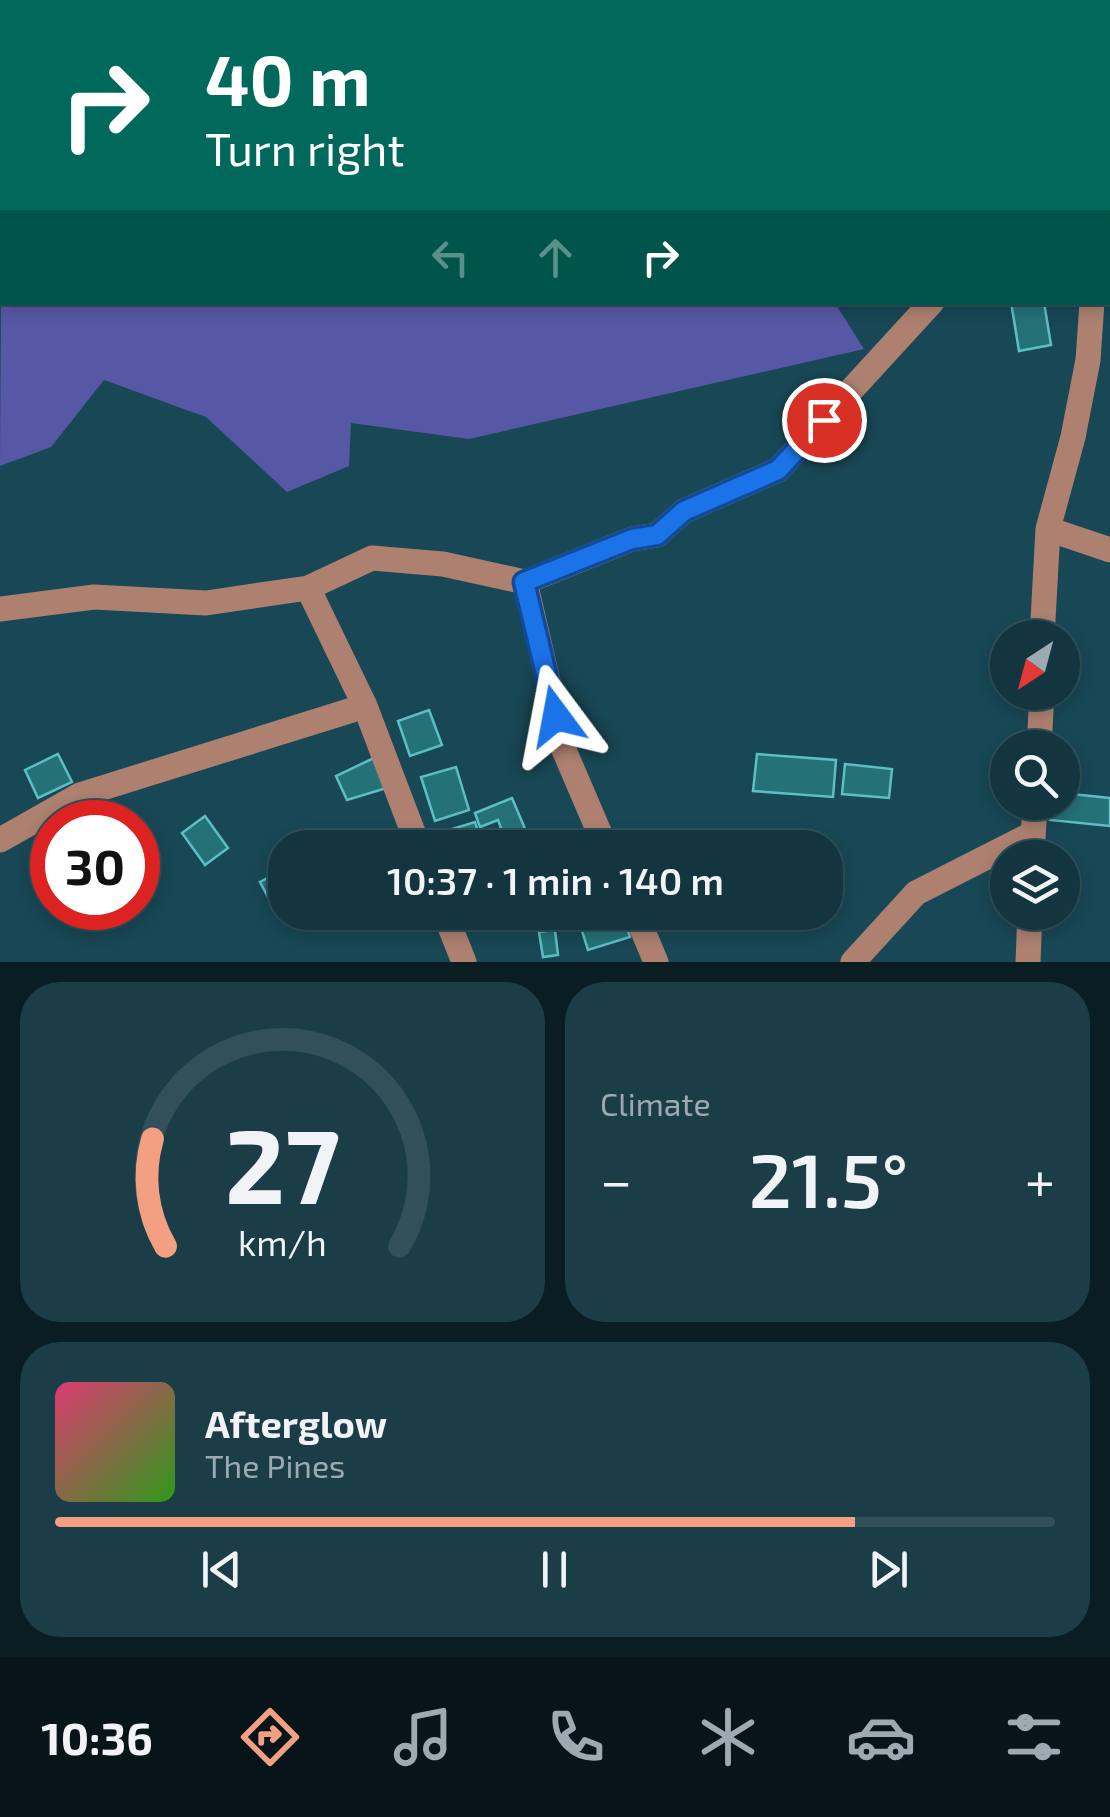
<!DOCTYPE html>
<html lang="en">
<head>
<meta charset="utf-8">
<style>
  body { margin:0; font-family:"Exo 2",sans-serif; background:#1b3d47; color:#f1f3f6; height:100vh; display:flex; flex-direction:column; font-size:38px; white-space:nowrap }
  * { box-sizing:border-box; margin:0 }
  p { font-size:32px; color:#9cabb1 }
  .icon { flex:none; width:55px; height:55px; fill:none; stroke:currentColor; stroke-width:2; stroke-linecap:round; stroke-linejoin:round }
  .map { position:relative; height:962px; overflow:hidden }
  .drawer { display:flex; flex-direction:column; gap:20px; padding:20px; background:#0a1d23; flex:1 }
  .drawer>* { flex:none }
  .banner { position:absolute; left:0px; top:0px; width:1110px; height:305px; box-shadow:0 5px 15px #0003,0 0 0 2px #315059; background:#00695c; color:#fff; overflow:hidden }
  .needle { width:65px; rotate:216deg }
  .controls { position:absolute; left:990px; top:620px; display:grid; gap:20px }
  .controls a { display:grid; place-items:center; width:90px; height:90px; border-radius:50%; background:#123540; box-shadow:0 5px 15px #0003,0 0 0 2px #315059; font-size:50px }
  .speed { position:absolute; left:30px; top:800px; display:flex; gap:20px; font-size:50px; font-weight:700; text-align:center }
  .speed>* { display:grid; place-content:center; width:130px; height:130px; border-radius:50%; background:#123540; box-shadow:0 5px 15px #0003,0 0 0 2px #315059; line-height:1 }
  .speed .limit { border:15px solid #d22; background:#fff; color:#111 }
  .pin { position:absolute; display:grid; place-items:center; width:85px; height:85px; color:#fff; margin:-42px; border:5px solid #fff; border-radius:50%; box-shadow:0 2px 10px #0007 }
  .me { position:absolute; width:110px; margin:-55px; rotate:347deg; stroke-linejoin:round; filter:drop-shadow(0 0 8px #0008) }
  .turn { display:flex; align-items:center; gap:35px; height:210px; padding:0 40px; font-size:45px }
  .turn .icon { width:130px; height:130px; stroke-width:2.5 }
  .turn b { display:block; font-size:70px; line-height:85px }
  .lanes { display:flex; align-items:center; height:95px; padding:0 40px; background:#0003; justify-content:center; gap:50px; direction:ltr }
  .lanes .off { opacity:.35 }
  .big { font-size:75px; font-weight:600; line-height:1.1 }
  .drawer .tile { flex:1; display:flex; flex-direction:column; justify-content:center; gap:15px; min-width:0; padding:0 35px; border-radius:40px; background:#1b3d47 }
  .drawer .dial { align-items:center; gap:0 }
  .dial svg { height:260px; overflow:visible; fill:none; stroke:#315059; stroke-width:7; stroke-linecap:round; text-anchor:middle }
  .dial text { fill:#f1f3f6; stroke:none }
  .song { display:flex; align-items:center; gap:30px }
  .cover { width:120px; height:120px; border-radius:15px; background:linear-gradient(135deg,hsl(340 70% 55%),hsl(110 70% 35%)) }
  .played { height:10px; border-radius:5px; background:linear-gradient(90deg,#f3a082 80%,#315059 80%) }
  .keys { display:flex; justify-content:space-around; direction:ltr }
  .heat { display:flex; justify-content:space-between; align-items:center; font-size:55px; direction:ltr }
  .drawer .tiles { flex:1; display:grid; gap:20px; grid-template-columns:1fr 1fr }
  .tile:last-child { grid-column:span 2 }
  .trip { position:absolute; left:268px; top:830px; width:575px; height:100px; border-radius:40px; background:#123540; box-shadow:0 5px 15px #0003,0 0 0 2px #315059; font-weight:600; line-height:100px; text-align:center }
  .tabs { display:flex; height:160px; justify-content:space-around; align-items:center; background:#07151a; color:#9cabb1 }
  .tabs .icon { width:70px; height:70px }
  .tabs .current { color:#f3a082 }
  .tabs b { font-size:45px; color:#f1f3f6 }
  .map>svg:first-child { display:block }
  .green { fill:#5758a5 }
  .building { fill:#247277; stroke:#5cbfc5; stroke-width:2.5 }
  .lines { fill:none; stroke-linecap:round; stroke-linejoin:round }
  .minor { stroke:#ad8070; stroke-width:25 }
  .major { stroke:#f3cdc0; stroke-width:25 }
  .route-casing { stroke:#114b97; stroke-width:25 }
  .route { stroke:#1a73e8; stroke-width:18 }
</style>
</head>
<body>
<div class="map">
<svg width="1110" height="962" viewBox="0 0 1110 962">
  <rect width="100%" height="100%" fill="#184755"/>
  <!-- green -->
  <path class="green" d="M2,124V302L835,303L864,349L469,439L351,423L349,466L287,492L206,417L104,380L51,447L0,466Z"/>
  <!-- building -->
  <path class="building" d="M1011,302H1044L1051,345L1019,351Z
    M429,710L442,745L410,756L398,721Z
    M58,754L72,782L38,798L25,770Z
    M757,754L836,760L833,797L753,791Z
    M376,757L390,787L347,800L336,776Z
    M845,764L892,769L889,798L842,794Z
    M456,767L469,810L435,821L421,777Z
    M1062,793L1110,798V826L1050,820L1052,802H1062Z
    M512,798L526,831L505,839L498,820L480,827L475,813Z
    M205,816L228,848L205,865L182,833Z
    M475,822L483,848H444L439,833Z
    M284,869L285,909L277,914L260,882Z
    M595,912H622L630,937L588,950L578,918Z
    M555,930L558,955L543,957L539,932Z"/>
  <g class="lines">
    <!-- minor -->
    <path class="minor" d="M43,0V2
      M979,0L980,2
      M1048,529L1110,550
      M308,588L365,706L419,848
      M0,609L94,597L206,603L308,588L372,558L443,564L525,582
      M1042,638L1048,529L1073,437L1088,360L1092,302
      M1039,748L1042,692
      M0,840L80,795L365,706
      M606,848L564,750L525,582L632,539L657,535L684,511L778,470L932,302
      M1032,858L1035,802
      M444,912L464,962
      M635,912L656,962
      M853,962L916,893L1032,834
      M1028,962L1030,912"/>
    <!-- major -->
    <path class="major" d="M281,2L289,0
      M0,89H2"/>
  </g>
  <g class="lines">
    <defs>
      <path id="route" d="M556,716L524,582L632,539L657,535L684,511L778,470L824,420"/>
    </defs>
    <!-- route casing -->
    <use href="#route" class="route-casing"/>
    <!-- route -->
    <use href="#route" class="route"/>
  </g>
</svg>
<div class="controls">
<a><svg class="needle" viewBox="-14 -14 28 28"><path d="M0-13l5 13h-10z" fill="#e53935"/><path d="M0 13l5-13h-10z" fill="#9cabb1"/></svg></a>
<a><svg class="icon" aria-label="search" viewBox="0 0 24 24"><circle cx="10" cy="10" r="6"/><path d="M15 15l6 6"/></svg></a>
<a><svg class="icon" aria-label="layers" viewBox="0 0 24 24"><path d="M12 4l9 5-9 5-9-5zM3 14l9 5 9-5"/></svg></a>
</div>
<div class="speed"><div class="limit">30</div></div>
<div class="pin" style="left:824px;top:420px;background:#d93025"><svg class="icon" aria-label="arrive" viewBox="0 0 24 24"><path d="M6 21V4h12l-3 4 3 4H6"/></svg></div>
<svg class="me" style="left:556px;top:716px" viewBox="-20 -20 40 40"><path d="M0-17L14 15 0 8-14 15z" fill="#1a73e8" stroke="#fff" stroke-width="4"/></svg>
<div class="trip">10:37 · 1 min · 140 m</div>
<div class="banner">
<div class="turn"><svg class="icon" aria-label="right" viewBox="0 0 24 24"><path d="M7 20v-9h11M14 6l5 5-5 5"/></svg><div><b>40 m</b>Turn right</div></div>
<div class="lanes"><svg class="icon off" aria-label="left" viewBox="0 0 24 24"><path d="M17 20v-9H6M10 6l-5 5 5 5"/></svg><svg class="icon off" aria-label="ahead" viewBox="0 0 24 24"><path d="M12 20V5M6 11l6-6 6 6"/></svg><svg class="icon" aria-label="right" viewBox="0 0 24 24"><path d="M7 20v-9h11M14 6l5 5-5 5"/></svg></div>
</div>
</div>
<section class="drawer">
<div class="tiles">
<div class="tile dial"><svg viewBox="0 0 100 80">
<path d="M14 69A42 42 0 1 1 86 69"/>
<path d="M14 69A42 42 0 0 1 10 36" stroke="#f3a082"/>
<text x="50" y="56" font-size="32" font-weight="700">27</text>
<text x="50" y="72" font-size="11">km/h</text>
</svg></div>
<div class="tile"><p>Climate</p>
<div class="heat"><a>−</a><b class="big">21.5°</b><a>+</a></div>
</div>
<div class="tile">
<div class="song"><i class="cover"></i><div><b>Afterglow</b><p>The Pines</p></div></div>
<div class="played"></div>
<div class="keys"><svg class="icon" aria-label="previous" viewBox="0 0 24 24"><path d="M18 5L8 12l10 7zM5 5v14"/></svg><svg class="icon" aria-label="pause" viewBox="0 0 24 24"><path d="M8 5v14M16 5v14"/></svg><svg class="icon" aria-label="next" viewBox="0 0 24 24"><path d="M6 5l10 7-10 7zM19 5v14"/></svg></div>
</div>
</div>
</section>
<nav class="tabs">
<b>10:36</b>
<svg class="icon current" aria-label="directions" viewBox="0 0 24 24"><path d="M12 3l9 9-9 9-9-9zM9 14v-3h6M13 9l2 2-2 2"/></svg>
<svg class="icon" aria-label="music" viewBox="0 0 24 24"><path d="M9 18V5l10-2v13"/><circle cx="6" cy="18" r="3"/><circle cx="16" cy="16" r="3"/></svg>
<svg class="icon" aria-label="phone" viewBox="0 0 24 24"><path d="M5 4h4l2 5-3 2q2 4 5 5l2-3 5 2v4C11 20 4 13 5 4z"/></svg>
<svg class="icon" aria-label="climate" viewBox="0 0 24 24"><path d="M12 3v18M4 7l16 10M4 17L20 7"/></svg>
<svg class="icon" aria-label="car" viewBox="0 0 24 24"><path d="M5 17H2v-5l4-1 3-4h7l3 4 3 1v5h-3M9 17h6M6 11h13"/><circle cx="7" cy="17" r="2"/><circle cx="17" cy="17" r="2"/></svg>
<svg class="icon" aria-label="filters" viewBox="0 0 24 24"><path d="M4 7h16M4 17h16"/><circle cx="9" cy="7" r="2"/><circle cx="15" cy="17" r="2"/></svg>
</nav>
</body>
</html>
